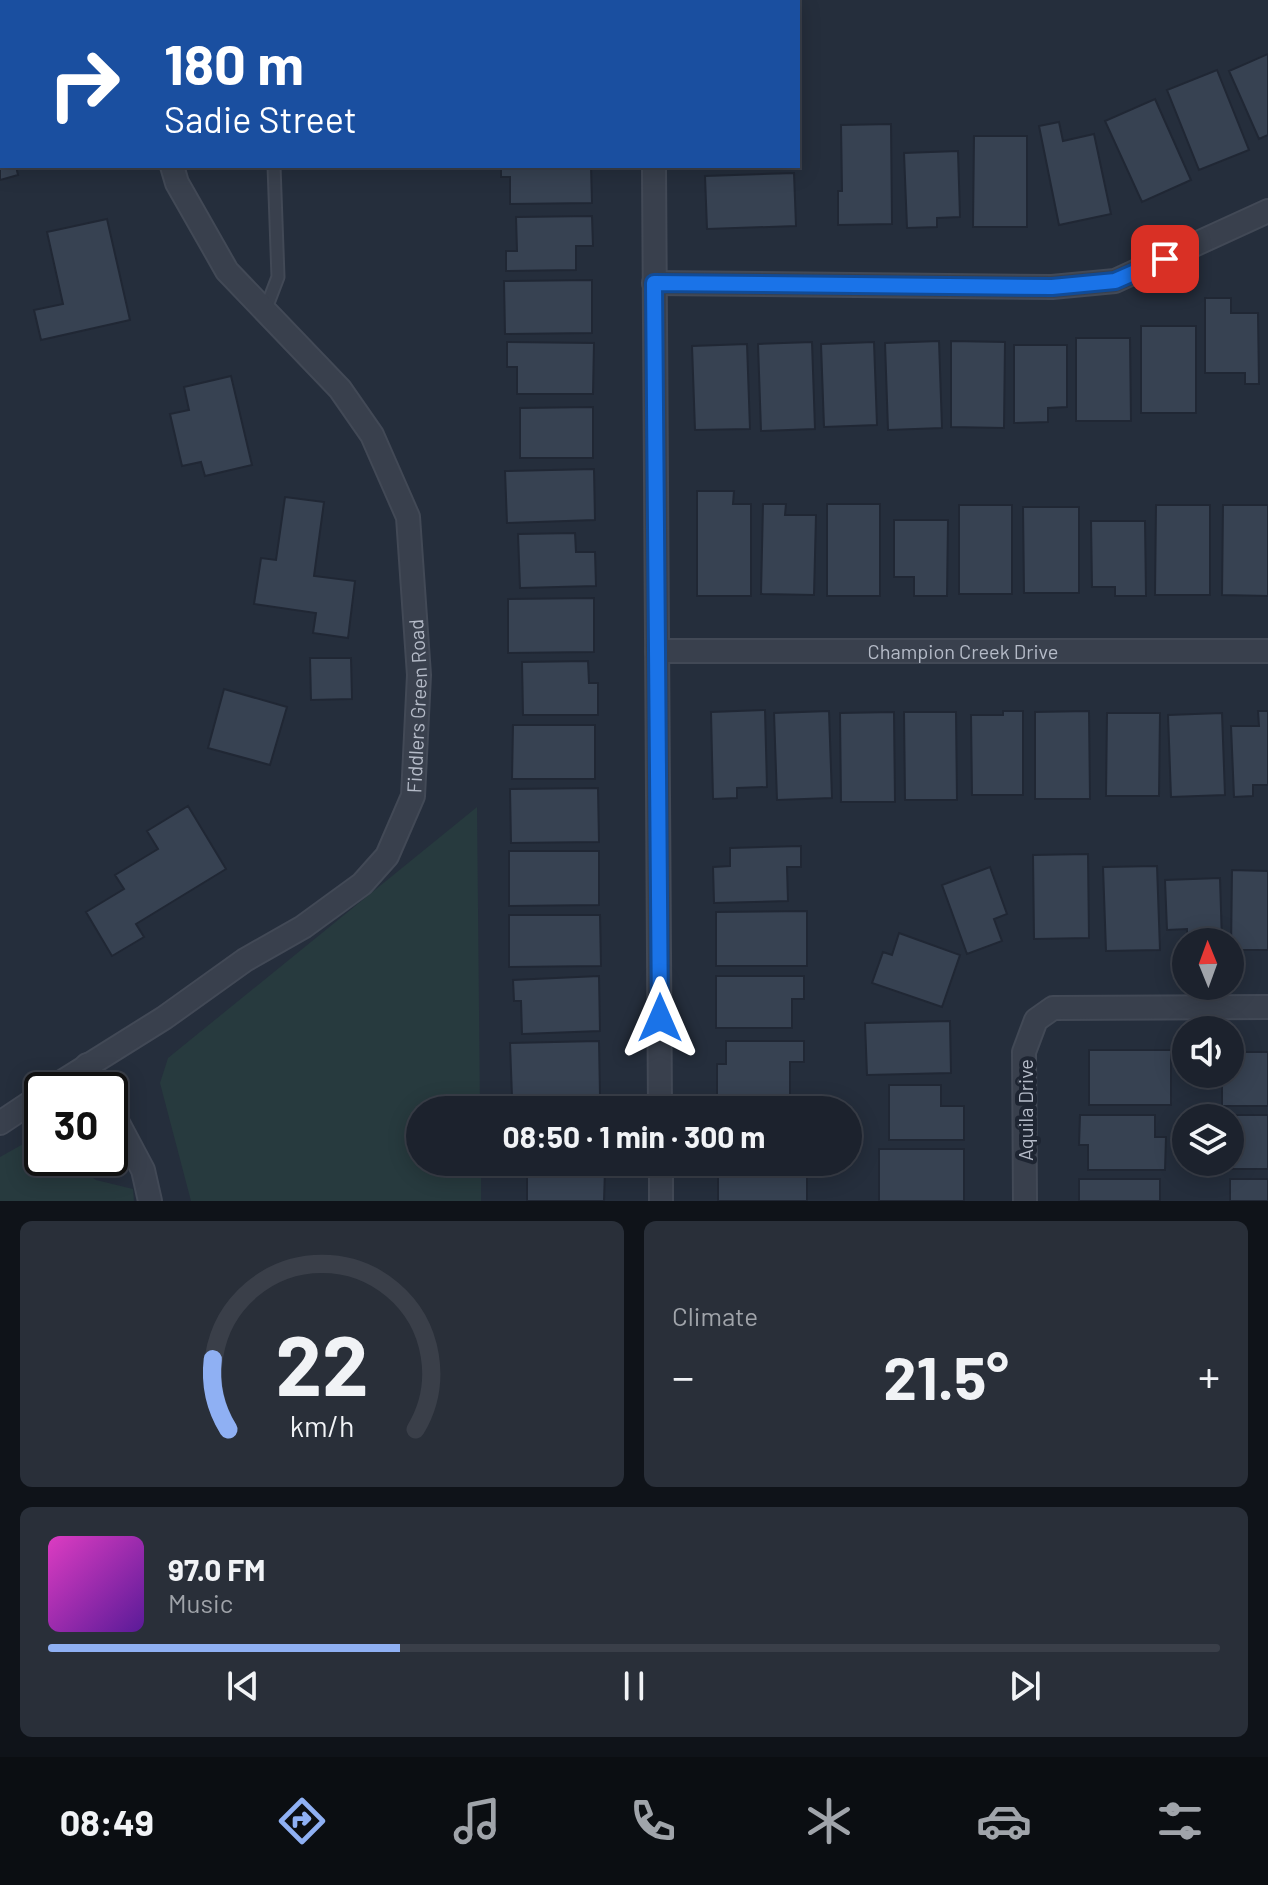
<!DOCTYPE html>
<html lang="en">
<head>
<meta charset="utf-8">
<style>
  body { margin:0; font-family:Barlow,sans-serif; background:#292f39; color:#f1f3f6; height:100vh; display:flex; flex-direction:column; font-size:30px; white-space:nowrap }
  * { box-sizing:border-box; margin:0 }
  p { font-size:26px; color:#a0a4aa }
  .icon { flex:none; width:44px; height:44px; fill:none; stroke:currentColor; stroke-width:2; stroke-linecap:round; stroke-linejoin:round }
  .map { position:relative; height:1201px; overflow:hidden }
  .sheet { display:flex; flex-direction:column; gap:20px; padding:20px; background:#0f1319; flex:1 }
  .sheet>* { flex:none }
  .banner { position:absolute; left:0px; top:0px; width:800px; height:168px; box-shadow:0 4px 20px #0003,0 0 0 2px #3a3f49; background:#1a4fa0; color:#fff; overflow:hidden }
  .needle { width:52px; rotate:359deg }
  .buttons { position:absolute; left:1172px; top:928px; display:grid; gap:16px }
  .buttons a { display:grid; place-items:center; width:72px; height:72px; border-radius:50%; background:#1c222d; box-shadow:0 4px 20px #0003,0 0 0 2px #3a3f49; font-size:40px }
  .speed { position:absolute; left:24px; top:1072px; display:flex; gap:16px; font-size:40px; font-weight:700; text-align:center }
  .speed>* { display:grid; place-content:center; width:104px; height:104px; border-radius:50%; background:#1c222d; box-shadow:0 4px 20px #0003,0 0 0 2px #3a3f49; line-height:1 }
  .speed .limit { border:4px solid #111; border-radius:12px; background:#fff; color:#111 }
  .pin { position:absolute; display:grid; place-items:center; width:68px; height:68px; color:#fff; margin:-34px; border-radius:16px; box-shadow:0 4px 12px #0006 }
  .me { position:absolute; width:88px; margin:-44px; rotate:0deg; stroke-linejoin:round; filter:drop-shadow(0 0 6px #0008) }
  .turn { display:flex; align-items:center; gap:28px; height:168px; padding:0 32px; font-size:36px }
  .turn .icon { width:104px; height:104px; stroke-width:2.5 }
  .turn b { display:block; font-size:56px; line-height:68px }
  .big { font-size:60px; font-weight:700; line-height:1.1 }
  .sheet .card { flex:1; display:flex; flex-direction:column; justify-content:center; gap:12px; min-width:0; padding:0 28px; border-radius:12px; background:#292f39 }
  .sheet .dial { align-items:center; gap:0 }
  .dial svg { height:208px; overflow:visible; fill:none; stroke:#3a3f49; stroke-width:7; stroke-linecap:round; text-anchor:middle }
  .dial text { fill:#f1f3f6; stroke:none }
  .song { display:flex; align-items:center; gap:24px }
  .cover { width:96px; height:96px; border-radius:12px; background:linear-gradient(135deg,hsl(310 70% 55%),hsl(270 70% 35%)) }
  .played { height:8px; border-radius:4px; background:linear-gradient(90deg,#8fb0f3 30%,#3a3f49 30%) }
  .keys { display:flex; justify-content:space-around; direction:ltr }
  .heat { display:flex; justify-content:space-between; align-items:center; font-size:44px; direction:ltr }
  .sheet .tiles { flex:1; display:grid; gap:20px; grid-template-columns:1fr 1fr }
  .card:last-child { grid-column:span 2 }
  .trip { position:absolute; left:406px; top:1096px; width:456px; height:80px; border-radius:40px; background:#1c222d; box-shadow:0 4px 20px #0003,0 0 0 2px #3a3f49; font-weight:700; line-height:80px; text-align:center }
  .tab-bar { display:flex; height:128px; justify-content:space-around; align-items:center; background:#0b0e12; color:#a0a4aa }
  .tab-bar .icon { width:56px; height:56px }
  .tab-bar .active { color:#8fb0f3 }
  .tab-bar b { font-size:36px; color:#f1f3f6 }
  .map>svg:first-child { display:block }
  .green { fill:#273a3e }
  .building { fill:#374252; stroke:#202734; stroke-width:2 }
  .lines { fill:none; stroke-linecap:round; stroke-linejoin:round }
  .service-casing { stroke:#424956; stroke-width:15 }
  .minor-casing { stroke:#424956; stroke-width:26 }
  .service { stroke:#39404d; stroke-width:11 }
  .minor { stroke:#39404d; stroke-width:22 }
  .route-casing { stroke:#114b97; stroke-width:20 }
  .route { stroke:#1a73e8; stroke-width:14 }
  .labels { text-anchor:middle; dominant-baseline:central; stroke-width:8; stroke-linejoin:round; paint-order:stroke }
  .street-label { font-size:20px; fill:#b5bbc8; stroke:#1e2532 }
</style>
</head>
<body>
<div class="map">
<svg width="1268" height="1201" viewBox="0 0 1268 1201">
  <rect width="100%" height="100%" fill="#252e3c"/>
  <!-- green -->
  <path class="green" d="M477,807L480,1110H420V1162H481V1201H191L160,1083L168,1058Z
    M32,1139L42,1145V1158H62L96,1180L133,1189L134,1201H0V1157Z"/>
  <!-- building -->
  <path class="building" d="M1268,54V135L1259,139L1229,71Z
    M1217,70L1249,150L1199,170L1167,90Z
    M1155,99L1191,180L1142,202L1105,121Z
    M0,105L2,166H16L18,175L0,180Z
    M1059,122L1063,141L1094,134L1111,214L1059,225L1039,126Z
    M891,124L892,224L838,225V191H842L841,125Z
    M974,136H1027V227H973Z
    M958,151L960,217L937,218V227L907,228L904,153Z
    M501,166H591L592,203L510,204V177H501Z
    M794,173L796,226L707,229L705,176Z
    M592,216L593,246H576V270L506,271V251H517L516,217Z
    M107,219L130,320L41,340L34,310L63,304L47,232Z
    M592,280V333L505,334L504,281Z
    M1205,298H1231V313H1258L1259,384H1245V373H1205Z
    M1141,326H1196V413H1141Z
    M1076,338H1130L1131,421H1076Z
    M939,341L942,428L888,430L885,343Z
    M951,341L1005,342L1004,428L951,427Z
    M507,342L594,343L593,394H517V367H507Z
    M812,342L815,429L761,431L758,344Z
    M874,342L877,425L824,427L821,344Z
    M747,344L750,429L695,430L692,346Z
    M1014,345H1067V407L1048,408V422L1014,423Z
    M231,376L252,465L205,476L201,462L182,466L170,414L189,410L184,387Z
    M593,407V458H520V408Z
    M594,469L595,520L507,523L505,471Z
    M697,491H734L733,504H751V596H697Z
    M285,497L324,502L314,576L355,581L348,638L313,633L316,613L254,604L261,558L276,560Z
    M763,504H786L785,515H816L814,595L761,594Z
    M827,504H880V596H827Z
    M959,505H1012V594H959Z
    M1156,505H1210V595H1155Z
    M1223,505H1268V596L1222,595Z
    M1023,507H1079V593H1024Z
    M894,520H948L947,596H914V577H894Z
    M1091,521H1145L1146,596H1115V587H1092Z
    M575,533L576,552H595L596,586L520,588L518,534Z
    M594,598V652L508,653V599Z
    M310,658H351L352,699L311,700Z
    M588,661L589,683H598V715H523L522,662Z
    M224,689L287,707L270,765L208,748Z
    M765,710L767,787L737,788V798L713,799L711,712Z
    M829,711L832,798L777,800L774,713Z
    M1003,711H1023V795H972L971,715H1003Z
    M1089,711L1090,799H1035V712Z
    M1258,711H1268V785H1253V796L1234,797L1231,726H1259Z
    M894,712L895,802H841L840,713Z
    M904,712H956L957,800H905Z
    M1107,713H1160L1159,796H1106Z
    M1222,713L1225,795L1171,797L1168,715Z
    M513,725H595V779H512Z
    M598,788L599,842L511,843L510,789Z
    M188,806L226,869L136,924L144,937L112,956L86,912L124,889L115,875L158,849L147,831Z
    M801,846V867H787L788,901L714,903L713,867L730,866V848Z
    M509,851H599V905L509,906Z
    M1088,854L1089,938L1034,939L1033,855Z
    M1157,866L1160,950L1106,951L1103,867Z
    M990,867L1007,914L994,919L1002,941L967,954L942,885Z
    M1232,870L1268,871V950H1231Z
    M1220,878L1222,942H1187V929L1167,930L1165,880Z
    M807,911V966H716V912Z
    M509,915H600L601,966L509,967Z
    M899,933L960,955L942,1007L872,983L883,952L892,955Z
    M599,976L600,1031L522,1034L521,1001H514L513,980Z
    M716,976H804V999H792V1028H716Z
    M950,1021L951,1073L867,1075L865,1023Z
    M599,1041L600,1095L512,1097L510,1043Z
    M726,1041H804V1062H790V1097L717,1096V1064H726Z
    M1089,1050H1171V1105H1089Z
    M1230,1052H1268V1106H1222V1074H1230Z
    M889,1085H941V1106H964V1140H889Z
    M514,1107H603V1110H514Z
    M1080,1115H1155V1137H1166L1165,1170H1088V1145H1079Z
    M1223,1115H1268V1169H1223V1162H1230V1118H1223Z
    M879,1149H964V1201H879Z
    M720,1162H804V1163H720Z
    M527,1169L605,1170L604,1201H527Z
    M718,1174H807V1201H718Z
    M1079,1179H1160V1201H1079Z
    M1230,1179H1268V1201H1230Z"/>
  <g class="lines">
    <defs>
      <path id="service" d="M261,0L263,2
        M265,311L278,277L274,166"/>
      <g id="minor">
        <path d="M189,2L190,0"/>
        <path d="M654,166L660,1110"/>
        <path d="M654,283L1052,287L1115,281L1268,211"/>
        <path id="s1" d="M657,651H1268"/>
        <path d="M87,1065L100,1090"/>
        <path id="s2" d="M49,1090L164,1018L245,960L303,927L362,884L387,856L413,796L419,675L408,517L372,435L340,389L227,271L177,183L172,166"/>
        <path d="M110,1108L143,1170L150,1201"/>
        <path d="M0,1123L42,1095"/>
        <path d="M661,1162V1201"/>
        <path d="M1025,1201L1024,1052L1036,1020L1053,1008L1268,1007"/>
      </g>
    </defs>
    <!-- service casing -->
    <use href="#service" class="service-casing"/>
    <!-- minor casing -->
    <use href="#minor" class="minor-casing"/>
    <!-- service -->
    <use href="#service" class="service"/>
    <!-- minor -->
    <use href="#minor" class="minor"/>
  </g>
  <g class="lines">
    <defs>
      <path id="route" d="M660,1018L654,283L1052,287L1115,281L1165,259"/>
    </defs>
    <!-- route casing -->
    <use href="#route" class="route-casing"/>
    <!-- route -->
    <use href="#route" class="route"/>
  </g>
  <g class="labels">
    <!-- street labels -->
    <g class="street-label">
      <text stroke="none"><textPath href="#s1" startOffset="306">Champion Creek Drive</textPath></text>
      <text stroke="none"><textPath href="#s2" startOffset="568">Fiddlers Green Road</textPath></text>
      <text transform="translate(1025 1110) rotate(-90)">Aquila Drive</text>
    </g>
  </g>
</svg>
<div class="buttons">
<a><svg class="needle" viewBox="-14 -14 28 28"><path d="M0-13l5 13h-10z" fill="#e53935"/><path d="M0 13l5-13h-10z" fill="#a0a4aa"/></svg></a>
<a><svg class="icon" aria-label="sound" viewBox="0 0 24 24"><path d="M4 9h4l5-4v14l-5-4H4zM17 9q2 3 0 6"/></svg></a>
<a><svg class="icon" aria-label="layers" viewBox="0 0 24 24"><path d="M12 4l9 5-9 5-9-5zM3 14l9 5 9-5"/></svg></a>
</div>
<div class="speed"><div class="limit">30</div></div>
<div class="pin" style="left:1165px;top:259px;background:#d93025"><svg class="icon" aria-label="arrive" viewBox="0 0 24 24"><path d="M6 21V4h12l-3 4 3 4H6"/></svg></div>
<svg class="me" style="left:660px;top:1018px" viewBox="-20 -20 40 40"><path d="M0-17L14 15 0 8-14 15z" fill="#1a73e8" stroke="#fff" stroke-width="4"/></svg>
<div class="trip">08:50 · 1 min · 300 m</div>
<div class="banner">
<div class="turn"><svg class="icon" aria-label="right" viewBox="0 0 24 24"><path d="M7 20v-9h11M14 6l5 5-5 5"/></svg><div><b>180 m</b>Sadie Street</div></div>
</div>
</div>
<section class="sheet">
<div class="tiles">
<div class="card dial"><svg viewBox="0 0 100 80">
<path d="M14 69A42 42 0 1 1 86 69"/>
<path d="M14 69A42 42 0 0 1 8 42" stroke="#8fb0f3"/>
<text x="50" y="56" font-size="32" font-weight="700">22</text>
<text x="50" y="72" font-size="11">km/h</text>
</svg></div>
<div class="card"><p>Climate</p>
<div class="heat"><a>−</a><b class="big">21.5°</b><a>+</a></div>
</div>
<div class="card">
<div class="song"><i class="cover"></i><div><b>97.0 FM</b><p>Music</p></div></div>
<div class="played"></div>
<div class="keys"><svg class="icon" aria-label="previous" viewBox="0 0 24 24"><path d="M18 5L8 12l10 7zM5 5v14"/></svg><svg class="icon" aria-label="pause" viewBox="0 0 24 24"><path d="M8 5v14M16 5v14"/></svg><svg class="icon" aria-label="next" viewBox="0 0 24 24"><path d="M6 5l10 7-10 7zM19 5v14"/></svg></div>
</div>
</div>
</section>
<nav class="tab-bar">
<b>08:49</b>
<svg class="icon active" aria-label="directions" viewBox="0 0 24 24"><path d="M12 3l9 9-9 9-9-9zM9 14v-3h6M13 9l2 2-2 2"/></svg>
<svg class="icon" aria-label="music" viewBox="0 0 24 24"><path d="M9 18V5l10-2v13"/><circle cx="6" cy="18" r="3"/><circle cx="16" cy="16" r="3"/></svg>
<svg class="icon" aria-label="phone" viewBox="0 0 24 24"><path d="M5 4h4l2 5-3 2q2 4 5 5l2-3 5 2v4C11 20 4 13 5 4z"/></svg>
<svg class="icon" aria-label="climate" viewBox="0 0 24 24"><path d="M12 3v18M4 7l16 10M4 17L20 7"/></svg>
<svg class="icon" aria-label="car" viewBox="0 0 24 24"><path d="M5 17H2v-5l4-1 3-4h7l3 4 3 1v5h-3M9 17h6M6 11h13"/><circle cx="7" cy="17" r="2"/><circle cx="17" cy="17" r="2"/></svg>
<svg class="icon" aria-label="filters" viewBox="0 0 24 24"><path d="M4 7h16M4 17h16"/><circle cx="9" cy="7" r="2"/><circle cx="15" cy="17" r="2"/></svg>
</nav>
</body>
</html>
